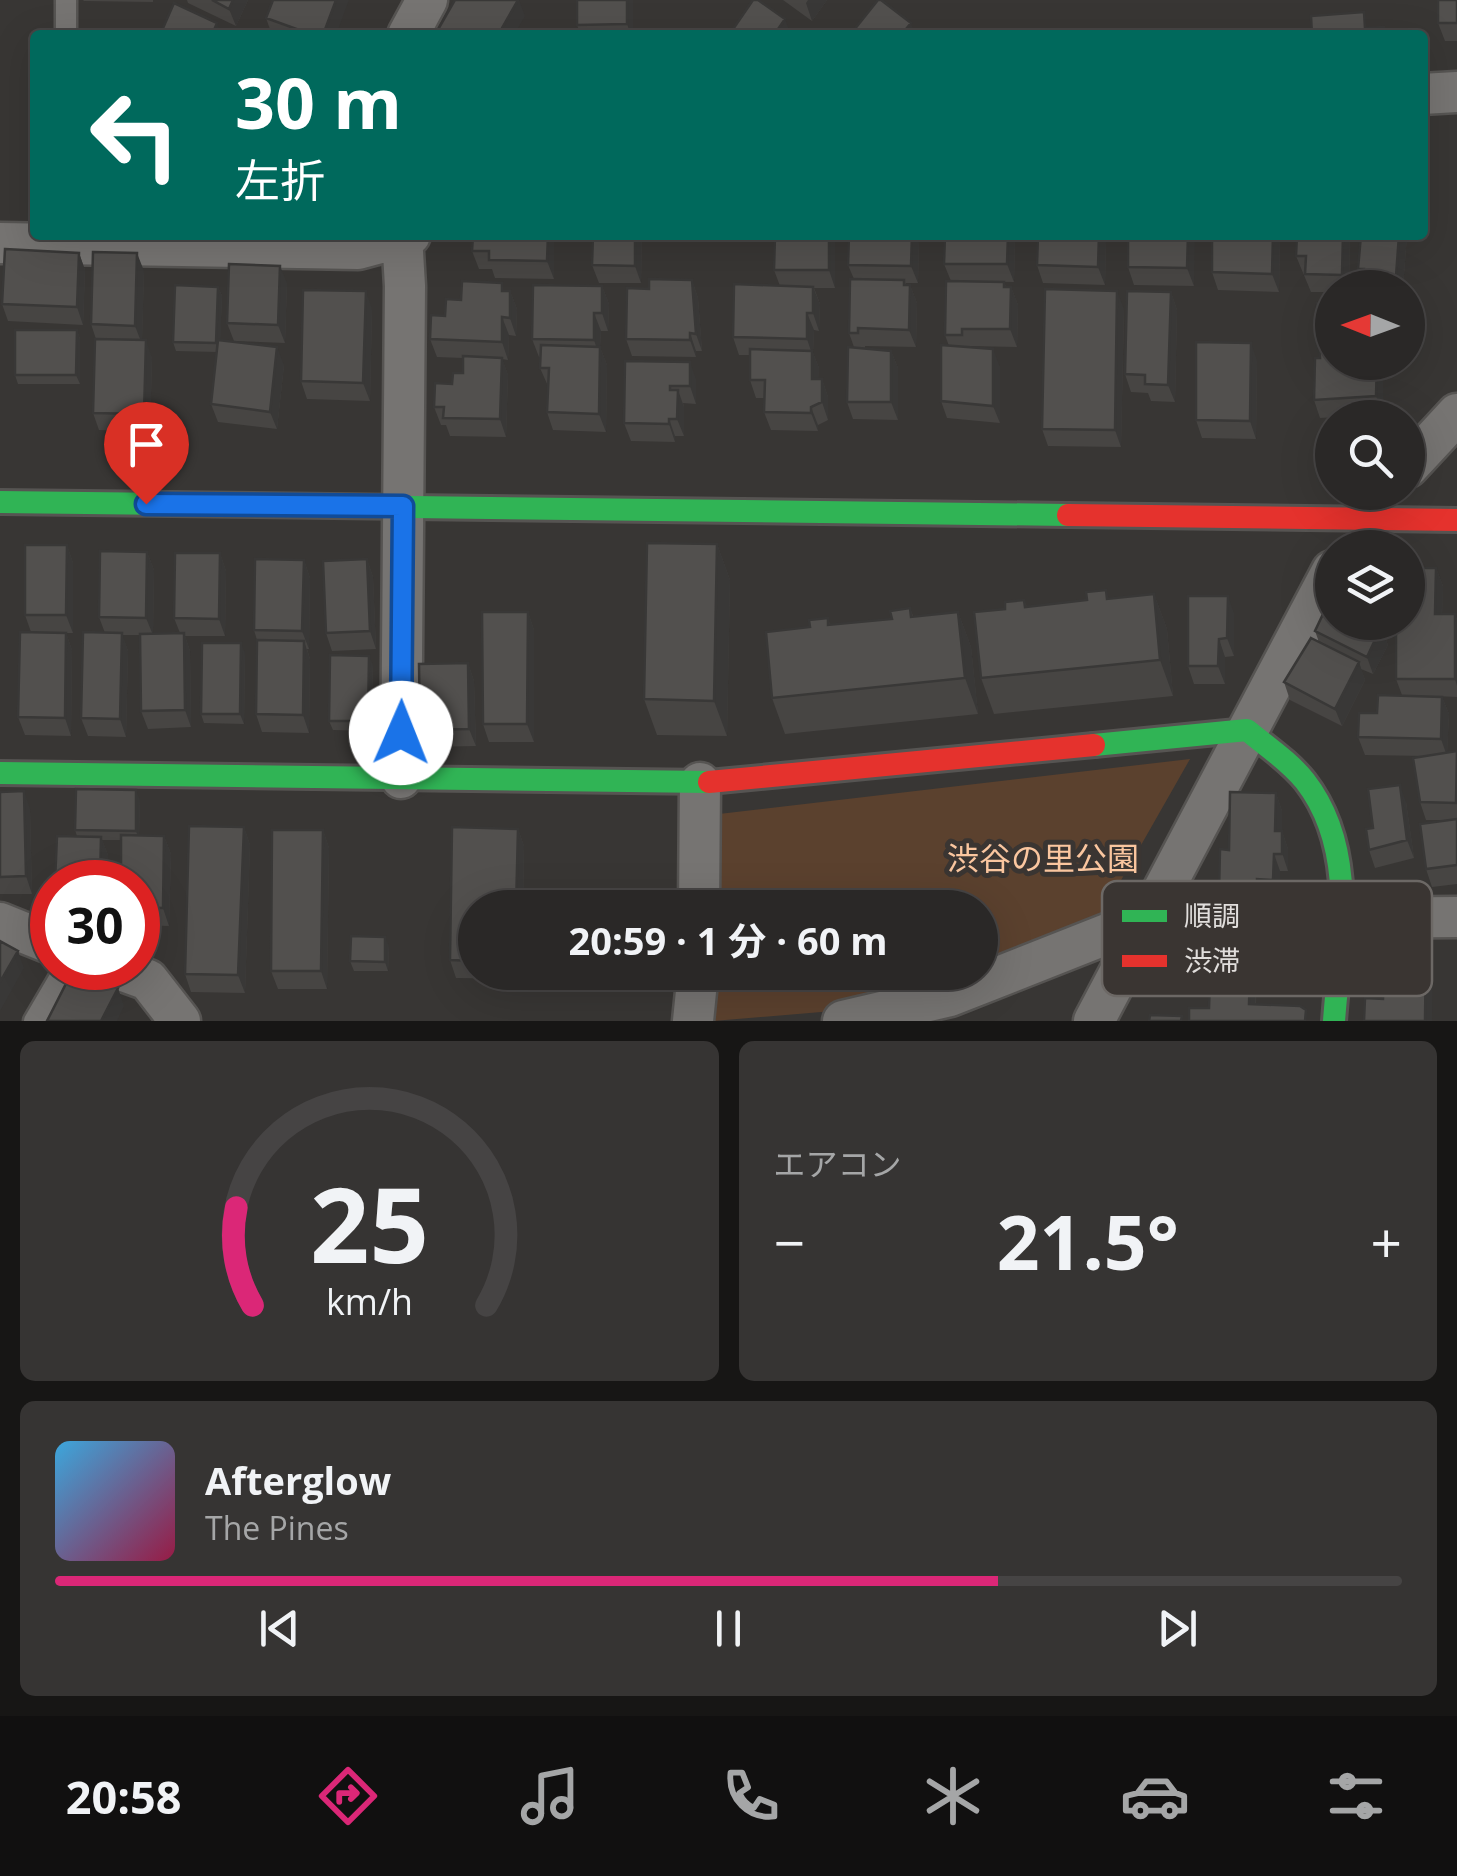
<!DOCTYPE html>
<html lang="ja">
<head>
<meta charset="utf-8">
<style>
  body { margin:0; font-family:"Open Sans","Noto Sans JP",sans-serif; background:#363433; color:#f1f3f6; height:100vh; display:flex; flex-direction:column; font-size:38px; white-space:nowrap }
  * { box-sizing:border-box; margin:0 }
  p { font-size:32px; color:#a5a6a7 }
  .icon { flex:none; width:55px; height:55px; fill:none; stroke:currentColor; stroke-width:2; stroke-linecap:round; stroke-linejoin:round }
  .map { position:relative; height:1021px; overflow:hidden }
  .panel { display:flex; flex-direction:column; gap:20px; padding:20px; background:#171615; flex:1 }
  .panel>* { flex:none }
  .guide { position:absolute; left:30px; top:30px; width:1398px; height:210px; border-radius:10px; box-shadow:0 10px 40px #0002,0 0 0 2px #464444; background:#00695c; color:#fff; overflow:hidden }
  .needle { width:65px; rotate:271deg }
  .controls { position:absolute; left:1315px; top:270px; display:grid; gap:20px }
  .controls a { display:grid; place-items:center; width:110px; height:110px; border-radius:50%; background:#2a2827; box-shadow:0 10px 40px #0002,0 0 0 2px #464444; font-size:50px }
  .speed { position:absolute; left:30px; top:860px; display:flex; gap:20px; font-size:50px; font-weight:700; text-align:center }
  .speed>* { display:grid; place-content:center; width:130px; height:130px; border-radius:50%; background:#2a2827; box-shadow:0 10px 40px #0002,0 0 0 2px #464444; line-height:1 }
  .speed .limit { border:15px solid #d22; background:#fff; color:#111 }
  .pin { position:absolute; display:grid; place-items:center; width:85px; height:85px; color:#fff; margin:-102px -42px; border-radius:50% 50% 50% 0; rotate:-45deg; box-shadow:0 0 10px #0007 }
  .pin .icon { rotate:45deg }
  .me { position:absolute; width:110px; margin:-55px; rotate:1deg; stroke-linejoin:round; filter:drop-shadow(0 0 8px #0008) }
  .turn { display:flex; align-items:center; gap:35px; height:210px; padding:0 40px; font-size:45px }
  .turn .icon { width:130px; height:130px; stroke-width:2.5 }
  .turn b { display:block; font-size:70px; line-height:85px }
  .big { font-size:75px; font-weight:700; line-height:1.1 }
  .panel .card { flex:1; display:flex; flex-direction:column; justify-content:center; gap:15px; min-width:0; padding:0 35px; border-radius:15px; background:#363433 }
  .panel .dial { align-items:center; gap:0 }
  .dial svg { height:260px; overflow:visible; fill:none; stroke:#464444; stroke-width:7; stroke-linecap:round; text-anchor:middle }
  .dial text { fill:#f1f3f6; stroke:none }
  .song { display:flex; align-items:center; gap:30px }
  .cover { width:120px; height:120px; border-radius:15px; background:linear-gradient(135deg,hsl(200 70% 55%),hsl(340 70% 35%)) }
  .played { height:10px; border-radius:5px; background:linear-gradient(90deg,#db2777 70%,#464444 70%) }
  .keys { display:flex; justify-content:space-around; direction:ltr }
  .heat { display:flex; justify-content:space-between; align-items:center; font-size:55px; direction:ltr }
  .panel .tiles { flex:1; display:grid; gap:20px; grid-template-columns:1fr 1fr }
  .card:last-child { grid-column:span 2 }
  .trip { position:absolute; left:458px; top:890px; width:540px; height:100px; border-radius:50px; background:#2a2827; box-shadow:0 10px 40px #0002,0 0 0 2px #464444; font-weight:700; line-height:100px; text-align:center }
  .tab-bar { display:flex; height:160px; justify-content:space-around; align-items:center; background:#111010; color:#a5a6a7 }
  .tab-bar .icon { width:70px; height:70px }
  .tab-bar .current { color:#db2777 }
  .tab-bar b { font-size:45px; color:#f1f3f6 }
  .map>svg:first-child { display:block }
  .green { fill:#5b412e }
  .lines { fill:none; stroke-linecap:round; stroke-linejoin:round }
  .lane-casing { stroke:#565452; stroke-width:25 }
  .street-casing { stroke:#565452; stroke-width:45 }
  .fast-casing { stroke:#565452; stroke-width:28 }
  .jam-casing { stroke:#565452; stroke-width:28 }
  .lane { stroke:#767472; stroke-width:20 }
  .street { stroke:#767472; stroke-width:40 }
  .fast { stroke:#30b455; stroke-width:22 }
  .jam { stroke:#e5322d; stroke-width:22 }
  .wall { fill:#474543 }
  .shaded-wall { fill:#393837 }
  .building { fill:#52504e; stroke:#393837; stroke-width:2.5 }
  .route-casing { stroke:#114b97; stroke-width:25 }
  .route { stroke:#1a73e8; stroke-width:18 }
  .labels { text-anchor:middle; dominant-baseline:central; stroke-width:10; stroke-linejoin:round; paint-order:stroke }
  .park-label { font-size:32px; fill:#fac69f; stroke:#3a3532 }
  .key { fill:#3a3532; stroke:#6c6865; stroke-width:2.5 }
  .key-label { font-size:28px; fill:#e1dedc }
</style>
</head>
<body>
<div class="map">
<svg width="1457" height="1021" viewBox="0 0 1457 1021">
  <rect width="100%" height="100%" fill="#383634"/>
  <!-- green -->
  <path class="green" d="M1190,759L1095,926L980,972V908L716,907L719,814Z
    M715,973H979L857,1009L713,1021Z"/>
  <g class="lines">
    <defs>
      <path id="lane" d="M66,35V0
        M34,1021L65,968"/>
      <path id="street" d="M408,35L427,0
        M1422,94L1457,92
        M0,243L358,249L410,235
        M1408,467L1457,414
        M401,778L405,286L402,235
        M699,908L700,783
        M1339,918L1457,917
        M0,923L52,944
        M115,968L148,980L180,1021
        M693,1021L698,972
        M843,1021L950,996L1150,917
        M1094,1021L1332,571"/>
      <path id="fast" d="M0,502L1068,515
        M1094,745L1247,730C1266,746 1289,761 1305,781C1358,849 1340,941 1334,1021
        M0,773L709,782"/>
      <path id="jam" d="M1068,515L1457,520
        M709,782L1094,745"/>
    </defs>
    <!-- lane casing -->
    <use href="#lane" class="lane-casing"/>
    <!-- street casing -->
    <use href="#street" class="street-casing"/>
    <!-- fast casing -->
    <use href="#fast" class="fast-casing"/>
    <!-- jam casing -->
    <use href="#jam" class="jam-casing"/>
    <!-- lane -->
    <use href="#lane" class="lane"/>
    <!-- street -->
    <use href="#street" class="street"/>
    <!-- fast -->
    <use href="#fast" class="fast"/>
    <!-- jam -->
    <use href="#jam" class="jam"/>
  </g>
  <!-- wall -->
  <path class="wall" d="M83,0H153V2L84,1Z
    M187,0H248L236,26L188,3Z
    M633,0V35H581L577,25Z
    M783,0H827L812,21Z
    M1457,0V41H1445L1438,23Z
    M266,18L336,35H272Z
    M473,235H554V279L495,278L492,269H479L472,251Z
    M642,235L641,283H599L592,265Z
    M775,235H834L835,239V288H814L820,304L819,331L814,330L813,353L819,368L818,379H822L828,397V420L818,425V431L771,430L764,412V398H756L750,380V355H739L733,337L780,286L774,270Z
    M849,235H917L919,240L918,283H906V285H910L917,303L916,347L865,346V348L891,351L898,368V420L853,419L847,402L854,347L849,333L854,279L848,265Z
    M1038,235H1104L1106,241L1105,285L1043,283L1037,265Z
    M1128,235H1194V286L1134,285L1128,267Z
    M1350,235L1349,288H1332V292H1311L1296,256Z
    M1361,235H1407L1403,288L1365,287L1358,269Z
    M1015,238L1014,282L951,281L944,264Z
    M1280,238L1279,292L1218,290L1212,272Z
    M79,253L85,270L83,325L8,321L2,304Z
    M144,271L142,340L152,358L150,432L99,430L93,413L96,339L91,324Z
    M692,280L698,298L702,351H696V357L632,356L626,339L649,289Z
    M1004,282L1006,287H1011L1018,305L1017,347L968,346L1000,367V423L947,418L941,401L949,346L945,335Z
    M287,283L285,343L234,341L227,323Z
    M602,286L609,304L608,331H601L600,347L607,365L606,432L553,430L547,412L548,386L540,368L541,357H539L532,339Z
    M218,287L222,296L220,340L284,365L277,429L218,422L211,404L217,352L176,351L173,342Z
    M505,291H510L517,309L516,336L509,335L508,360L502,359L508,375L506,437L450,436L446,425H441L434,407L463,373V358L437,357L430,339L445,316L461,300Z
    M1171,292L1177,310L1175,402L1151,401L1148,393L1131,392L1125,374Z
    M372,309L370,401L307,399L301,381Z
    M1124,309L1121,447L1048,446L1042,429Z
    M77,330L80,339V384H18L15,375Z
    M1320,358L1332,362H1383V414L1320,418L1314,400Z
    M1257,360L1256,439L1202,438L1196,420Z
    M625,361L696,379V404L683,403L684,407V436H675V442L631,441L624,423Z
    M717,544L730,580L727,736L657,735L644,699Z
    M67,545L73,563V633H66L72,650L71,736L25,735L18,717L31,632L25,615Z
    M147,552L154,570L153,634L180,633L174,618L220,553L226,571L225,636H185L190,651L191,727L148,729L141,711L140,635H122L128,651L126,737L88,736L81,718L105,633L99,617Z
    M367,559L373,577L376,649L332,651L326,633Z
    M304,560L310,578L309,649H307L310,659L309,733L262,732L256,714L257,640L254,630Z
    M1436,568L1443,586L1442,614H1455L1457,620V697L1436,696L1442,697L1449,714L1447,753L1457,751V884L1432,887L1426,869L1450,820H1426L1420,802L1427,756L1365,755L1358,737L1377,713L1402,695L1396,679Z
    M1154,594L1167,629L1173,696L994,714L981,678L1005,609L1024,600L1027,607Z
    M910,608L913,616L958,612L971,647L978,714L785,734L772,698L828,618L830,625L892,619Z
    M528,612L534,630V742H489L483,724Z
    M1234,613V656L1225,657V684H1194L1188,666Z
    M1381,627L1388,645L1373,674L1361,669L1365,680L1342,726L1290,700L1284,682L1319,642L1315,631Z
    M245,653L244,724L204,723L201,714Z
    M468,663L474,681L476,746L427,747L420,730Z
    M373,665L371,731L333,730L329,721Z
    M0,792L30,809L32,894H0Z
    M1276,793L1282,811V831L1288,849V871H1280V897H1264V912L1226,911L1219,893L1229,850Z
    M140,800L139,836H164L171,854L169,926L138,925V882L121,840H102L108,855L107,882H55L77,836L75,830Z
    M1406,802L1414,858L1375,868L1369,850Z
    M244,827L250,845L245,993L191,992L185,974Z
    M452,827L518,829L524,846L523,908H475V972H522V979L456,978L450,960Z
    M323,830L329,848L327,989H278L271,971Z
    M1243,930L1257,956L1256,1004L1209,1008L1210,971L1204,970L1197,953Z
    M389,946L388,971H354L350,961Z
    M1433,961L1383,999V996L1372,995L1365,978Z"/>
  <!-- shaded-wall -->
  <path class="shaded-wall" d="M233,0H248L236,26L229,9Z
    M336,0H349L336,35H323Z
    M518,0H519L525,16L514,35H498Z
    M627,0H633V35H631L627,24Z
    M808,0H827L812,21L806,3Z
    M785,19L791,35H774Z
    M217,23L221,35H212Z
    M911,23L915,35H901Z
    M548,235H554V279L547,261Z
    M635,235H642L641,283L635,266Z
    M829,235H834L835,239V288L829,270Z
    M912,235H917L919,240L918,283L911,266Z
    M1008,235H1014L1015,238L1014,282L1007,264Z
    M1099,235H1104L1106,241L1105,285L1098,267Z
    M1188,235H1194L1195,237L1194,286L1187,268Z
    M1273,235H1278L1280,238L1279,292L1272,274Z
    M1343,235H1350L1349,288H1347L1342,275Z
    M1399,235H1407L1403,288H1400L1396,276Z
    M79,253L85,270L83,325L77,307Z
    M137,253L144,271L142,344L135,326Z
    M280,266L287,283L285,343L278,325Z
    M692,280L698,298L702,351L696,334Z
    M904,280L910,296V285L917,303L916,347L909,330Z
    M602,286L609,304L608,331L602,313Z
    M218,287L222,296L220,352L216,343Z
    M813,287L820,304L819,331L813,313Z
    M1011,287L1018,305L1017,347L1010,329Z
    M366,291L372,309L370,401L363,383Z
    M510,291L517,309L516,336L510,318Z
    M1117,291L1124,309L1121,447L1115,430Z
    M1171,292L1177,310L1175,402L1168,385Z
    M594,313L601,331L600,347L607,365L606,432L599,414L600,358L594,340Z
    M807,313L814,330L813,353L819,368L818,397L812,379V354L807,339Z
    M502,317L509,335L508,360L502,342Z
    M77,330L80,339V384L76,375Z
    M690,333L696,351V357L690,340Z
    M146,340L152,358L150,432L144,414Z
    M1251,343L1257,360L1256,439L1250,421Z
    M277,347L284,365L277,429L270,412Z
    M993,349L1000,367V423L993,406Z
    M891,351L898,368V420L891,402Z
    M502,358L508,375L506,437L500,419Z
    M690,362L696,379V404L690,386Z
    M1377,362H1383V414L1376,396Z
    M822,379L828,397V420L822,402Z
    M678,390L684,407V436L677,419Z
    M811,407L818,425V431L811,413Z
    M669,419L675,436V442L669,424Z
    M717,544L730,580L727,736L714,701Z
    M67,545L73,563V633L66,615Z
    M147,552L154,570L153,635L146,618Z
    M220,553L226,571L225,636L219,619Z
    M367,559L373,577L376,649L370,631Z
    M304,560L310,578L309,649L302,631Z
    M1436,568L1443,586L1442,632L1435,614Z
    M1154,594L1167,629L1173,696L1160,660Z
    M1228,596L1234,613V656L1227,638Z
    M528,612L534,630V742L527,724Z
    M958,612L971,647L978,714L965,678Z
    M1455,614L1457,620V686L1455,679Z
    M1381,627L1388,645L1373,674L1367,657Z
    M66,633L72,650L71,736L65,718Z
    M122,633L128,651L126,737L120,719Z
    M184,633L190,651L191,727L185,710Z
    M1219,639L1225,657V684L1218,666Z
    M304,641L310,659L309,733L303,715Z
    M241,643L245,653L244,724L240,714Z
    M369,656L373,665L371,731L368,721Z
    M1359,662L1365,680L1342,726L1335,709Z
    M468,663L474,681L476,746L469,729Z
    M1442,697L1449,714L1447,756L1441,739Z
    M1400,785L1406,802L1414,858L1407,840Z
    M136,790L140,800L139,840L136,831Z
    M24,791L30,809L32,894L26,876Z
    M1276,793L1282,811V831L1288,849V871L1275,831Z
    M244,827L250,845L245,993L238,975Z
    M518,829L524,846L523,908H516Z
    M323,830L329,848L327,989L321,971Z
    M164,836L171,854L169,926L163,908Z
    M101,837L108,855L107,882H100Z
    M1274,854L1280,871V897L1273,880Z
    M1257,879L1264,897V912L1257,894Z
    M385,937L389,946L388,971L385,962Z
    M1251,938L1257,956L1255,1021L1249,1004Z
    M1426,944L1433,961L1432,1021H1425Z
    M18,951L24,968L0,1011V982Z
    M118,988L124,1006L117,1021H101Z"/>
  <!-- building -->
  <path class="building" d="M212,0H233L229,9Z
    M273,0H336L323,35H313L266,18Z
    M455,0H518L498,35H435Z
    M577,0H627V24L577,25Z
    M753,0H758L785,19L774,35H729Z
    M878,0H881L911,23L901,35H850Z
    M1438,0H1457V23H1438Z
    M174,3L217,23L212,35H160Z
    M1364,12L1365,28L1384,27L1385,35H1312L1311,16Z
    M473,235H548L547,261L489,260V251H472Z
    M593,235H635V266L592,265Z
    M775,235H829V270H774Z
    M849,235H912L911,266L848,265Z
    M945,235H1008L1007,264H944Z
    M1038,235H1099L1098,267L1037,265Z
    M1128,235H1188L1187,268L1128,267Z
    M1212,235H1273L1272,274L1212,272Z
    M1297,235H1343L1342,275L1305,274L1306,256H1296Z
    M1361,235H1399L1396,276L1364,274V269H1358Z
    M5,249L79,253L77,307L2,304Z
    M93,252L137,253L135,326L91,324Z
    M229,264L280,266L278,325L227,323Z
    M649,279L692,280L696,334L690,333V340L626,339L627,288L649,289Z
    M850,279L904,280V285H910L909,330L858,328V333H849Z
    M462,281L502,283V291H510V318L502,317V342L430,339L431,315L445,316L446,299L461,300Z
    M946,281L1004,282V287H1011L1010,329H962V335H945Z
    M734,284L813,287V313H807V339L733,337Z
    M175,285L218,287L216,343L173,342Z
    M533,285L602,286V313H594V340L532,339Z
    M1045,289L1117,291L1115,430L1042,429Z
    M303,290L366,291L363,383L301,381Z
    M1127,291L1171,292L1168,385L1145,384V375L1125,374Z
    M1317,303H1332V362H1377L1376,396L1314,400L1315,358H1320Z
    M15,330H77L76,375H15Z
    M95,339L146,340L144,414L93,413Z
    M218,340L277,347L270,412L211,404Z
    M1196,342L1251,343L1250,421L1196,420Z
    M541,345L600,347L599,414L547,412L549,368H540Z
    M941,345L993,349V406L941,401Z
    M848,347L891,351V402H847Z
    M750,349L812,351V379H822V402L811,407V413L764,412L765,380H750Z
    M463,356L502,358L500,419L443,418L444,407H434L435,383L452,384L453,373H463Z
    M625,361L690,362V386H670V390H678L677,419H669V424L624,423Z
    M647,543L717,544L714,701L644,699Z
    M25,545H67L66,615H25Z
    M100,551L147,552L146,618L99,617Z
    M175,553H220L219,619L174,618Z
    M255,559L304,560L302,631L254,630Z
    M367,559L370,631L326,633L323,561Z
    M1408,568H1436L1435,614H1455V679H1396V622H1408Z
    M1106,590L1107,599L1154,594L1160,660L981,678L974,612L1005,609V602L1024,600L1025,607L1087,600L1086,592Z
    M1332,595V622H1379L1381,627L1367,657L1315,631Z
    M1188,596H1228L1227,638L1219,639L1218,666H1188Z
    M910,608L911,617L958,612L965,678L772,698L766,632L810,627L809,620L828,618V625L892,619L890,611Z
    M482,612H528L527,724H483Z
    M20,632L66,633L65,718L18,717Z
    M83,632L122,633L120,719L81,718Z
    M184,633L185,710L141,711L140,634Z
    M1311,638L1359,662L1335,709L1284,682Z
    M257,640L304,641L303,715L256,714Z
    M202,643H241L240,714H201Z
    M330,655L369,656L368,721H329Z
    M468,663L469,729L420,730L419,664Z
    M1378,695L1442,697L1441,739L1358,737L1359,713H1377Z
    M1457,751L1456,803L1420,802L1413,758Z
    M1400,785L1407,840L1369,850L1366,829L1373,828L1368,789Z
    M76,789L136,790V831L75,830Z
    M24,791L26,876L0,877V792Z
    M1230,792L1276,793L1275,831H1282V854H1274L1273,880L1257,879V894L1219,893L1220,849L1229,850Z
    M1457,819V865L1426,869L1420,824Z
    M189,826L244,827L238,975L185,974Z
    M452,827L518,829L516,908H475V961L450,960Z
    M272,830H323L321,971H271Z
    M121,835L164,836L163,908L138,907V882H121Z
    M57,836L101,837L100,882H55Z
    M1199,929L1243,930V937L1251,938L1249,1004L1300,1006L1306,1010L1305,1021H1189V1008H1209L1211,953H1197Z
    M351,936L385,937V962L350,961Z
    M0,941L18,951L0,982Z
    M1366,943L1426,944L1425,1021H1364L1365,998L1383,999L1384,978H1365Z
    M74,968L118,988L101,1021H47Z
    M1150,1015L1182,1016L1181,1021H1149Z"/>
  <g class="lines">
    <defs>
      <path id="route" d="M146,504L403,506L401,733"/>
    </defs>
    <!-- route casing -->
    <use href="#route" class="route-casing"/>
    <!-- route -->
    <use href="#route" class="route"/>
  </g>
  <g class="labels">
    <!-- park labels -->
    <g class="park-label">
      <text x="1043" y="857">渋谷の里公園</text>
    </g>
  </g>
  <!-- legend -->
  <rect x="1102" y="881" width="330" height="115" rx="15" class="key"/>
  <rect x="1122" y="910" width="45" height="12" fill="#30b455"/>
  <rect x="1122" y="955" width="45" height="12" fill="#e5322d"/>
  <g class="key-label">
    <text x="1184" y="926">順調</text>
    <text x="1184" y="971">渋滞</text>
  </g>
</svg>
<div class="controls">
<a><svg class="needle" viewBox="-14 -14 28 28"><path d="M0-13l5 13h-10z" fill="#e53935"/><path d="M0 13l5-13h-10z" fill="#a5a6a7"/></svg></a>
<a><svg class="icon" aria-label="search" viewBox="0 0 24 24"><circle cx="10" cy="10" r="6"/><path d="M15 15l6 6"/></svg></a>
<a><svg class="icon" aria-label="layers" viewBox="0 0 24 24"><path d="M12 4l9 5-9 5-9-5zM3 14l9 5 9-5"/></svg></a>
</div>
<div class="speed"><div class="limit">30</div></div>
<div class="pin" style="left:146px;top:504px;background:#d93025"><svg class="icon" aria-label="arrive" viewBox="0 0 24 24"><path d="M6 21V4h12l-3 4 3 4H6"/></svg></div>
<svg class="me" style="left:401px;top:733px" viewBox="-20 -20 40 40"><circle r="19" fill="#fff"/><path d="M0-13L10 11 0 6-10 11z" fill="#1a73e8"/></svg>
<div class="trip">20:59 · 1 分 · 60 m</div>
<div class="guide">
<div class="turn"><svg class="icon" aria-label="left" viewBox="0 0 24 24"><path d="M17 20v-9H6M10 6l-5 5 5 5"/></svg><div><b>30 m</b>左折</div></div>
</div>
</div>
<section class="panel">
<div class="tiles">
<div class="card dial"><svg viewBox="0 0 100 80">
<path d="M14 69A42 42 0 1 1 86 69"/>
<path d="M14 69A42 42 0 0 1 9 39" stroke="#db2777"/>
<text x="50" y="56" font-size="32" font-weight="700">25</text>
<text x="50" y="72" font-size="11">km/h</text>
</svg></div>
<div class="card"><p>エアコン</p>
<div class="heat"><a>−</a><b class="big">21.5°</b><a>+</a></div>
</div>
<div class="card">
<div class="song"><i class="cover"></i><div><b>Afterglow</b><p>The Pines</p></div></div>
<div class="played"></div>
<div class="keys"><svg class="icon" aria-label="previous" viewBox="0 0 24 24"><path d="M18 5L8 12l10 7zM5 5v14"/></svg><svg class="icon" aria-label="pause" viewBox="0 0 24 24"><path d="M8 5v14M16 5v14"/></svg><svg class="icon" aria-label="next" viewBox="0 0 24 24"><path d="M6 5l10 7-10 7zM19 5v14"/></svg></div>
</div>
</div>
</section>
<nav class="tab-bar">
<b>20:58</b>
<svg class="icon current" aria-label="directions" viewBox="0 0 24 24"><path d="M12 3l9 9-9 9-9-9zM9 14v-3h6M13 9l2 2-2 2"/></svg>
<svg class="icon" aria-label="music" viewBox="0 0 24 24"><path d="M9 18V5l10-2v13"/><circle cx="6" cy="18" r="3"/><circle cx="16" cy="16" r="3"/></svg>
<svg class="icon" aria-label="phone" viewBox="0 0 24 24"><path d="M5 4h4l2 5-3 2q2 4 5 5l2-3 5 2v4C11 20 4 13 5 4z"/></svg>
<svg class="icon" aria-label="climate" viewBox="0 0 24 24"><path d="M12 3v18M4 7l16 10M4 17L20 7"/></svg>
<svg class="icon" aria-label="car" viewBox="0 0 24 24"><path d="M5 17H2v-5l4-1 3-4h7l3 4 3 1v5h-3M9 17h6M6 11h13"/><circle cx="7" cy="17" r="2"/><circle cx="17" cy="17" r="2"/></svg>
<svg class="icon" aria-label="filters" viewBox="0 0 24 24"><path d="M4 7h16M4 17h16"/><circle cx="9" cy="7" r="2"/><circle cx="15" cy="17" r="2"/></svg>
</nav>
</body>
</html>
